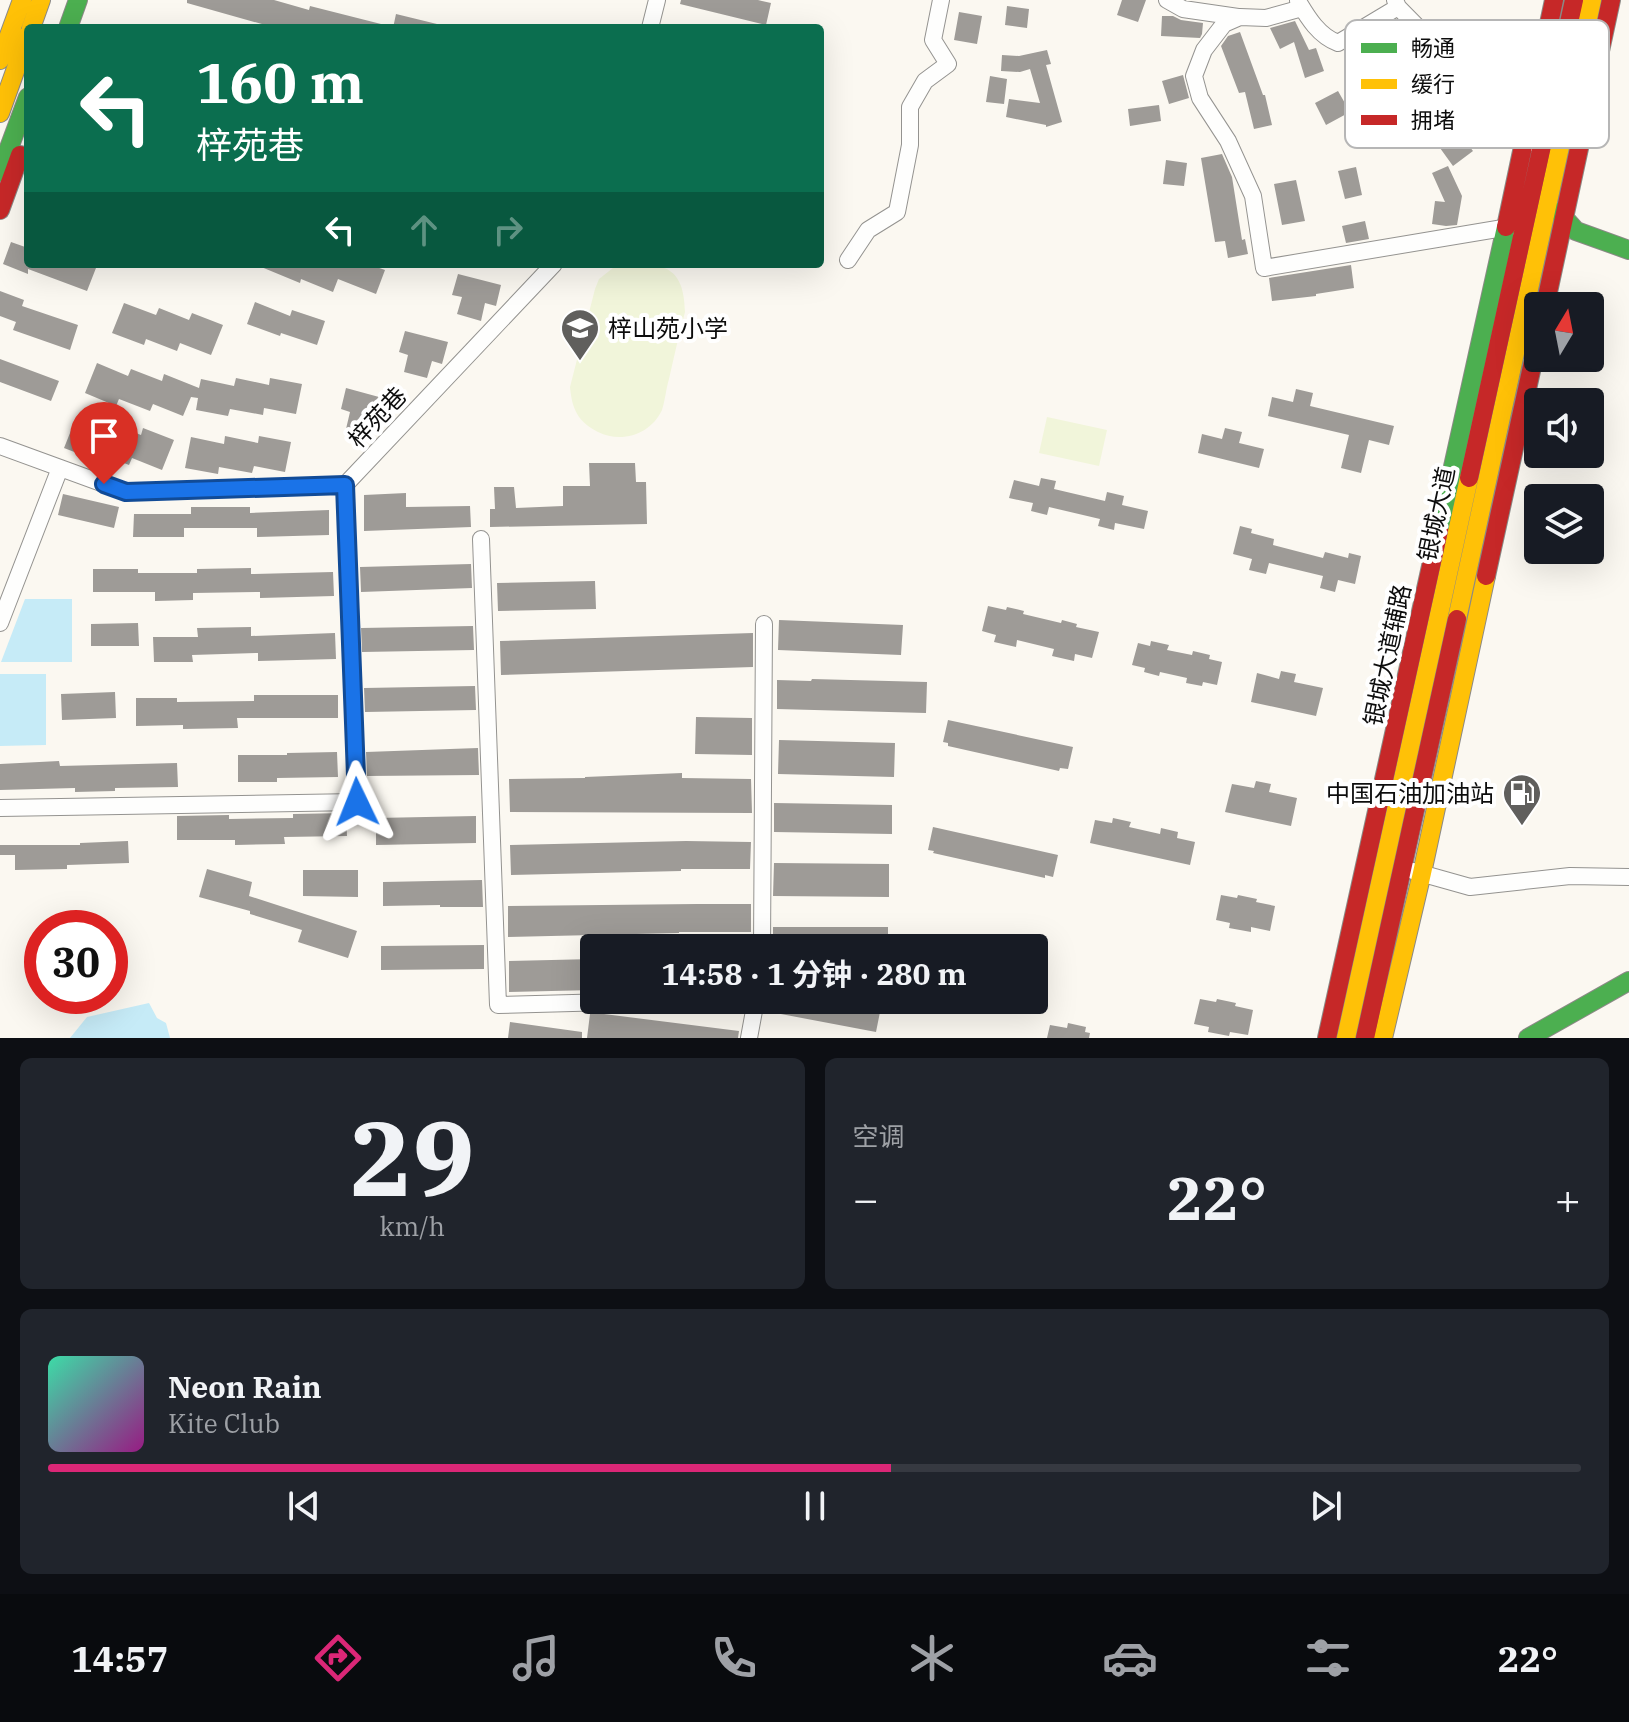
<!DOCTYPE html>
<html lang="zh">
<head>
<meta charset="utf-8">
<style>
  body { margin:0; font-family:"IBM Plex Serif","Noto Sans SC",serif; background:#20242c; color:#f1f3f6; height:100vh; display:flex; flex-direction:column; font-size:30px; white-space:nowrap }
  * { box-sizing:border-box; margin:0 }
  p { font-size:26px; color:#9ea1a6 }
  .icon { flex:none; width:44px; height:44px; fill:none; stroke:currentColor; stroke-width:2; stroke-linecap:round; stroke-linejoin:round }
  .map { position:relative; height:1038px; overflow:hidden }
  .side { display:flex; flex-direction:column; gap:20px; padding:20px; background:#0d0f14; flex:1 }
  .side>* { flex:none }
  .hud { position:absolute; left:24px; top:24px; width:800px; height:244px; border-radius:8px; box-shadow:0 8px 32px #0002; background:#0b6e4f; color:#fff; overflow:hidden }
  .needle { width:52px; rotate:10deg }
  .fabs { position:absolute; left:1524px; top:292px; display:grid; gap:16px }
  .fabs a { display:grid; place-items:center; width:80px; height:80px; border-radius:8px; background:#171b24; box-shadow:0 8px 32px #0002; font-size:40px }
  .speed { position:absolute; left:24px; top:910px; display:flex; gap:16px; font-size:40px; font-weight:700; text-align:center }
  .speed>* { display:grid; place-content:center; width:104px; height:104px; border-radius:50%; background:#171b24; box-shadow:0 8px 32px #0002; line-height:1 }
  .speed .limit { border:12px solid #d22; background:#fff; color:#111 }
  .pin { position:absolute; display:grid; place-items:center; width:68px; height:68px; color:#fff; margin:-82px -34px; border-radius:50% 50% 50% 0; rotate:-45deg; box-shadow:0 0 8px #0007 }
  .pin .icon { rotate:45deg }
  .me { position:absolute; width:88px; margin:-44px; rotate:358deg; stroke-linejoin:round; filter:drop-shadow(0 0 6px #0008) }
  .turn { display:flex; align-items:center; gap:28px; height:168px; padding:0 40px; font-size:36px }
  .turn .icon { width:104px; height:104px; stroke-width:2.5 }
  .turn b { display:block; font-size:56px; line-height:68px }
  .lanes { display:flex; align-items:center; height:76px; padding:0 40px; background:#0003; justify-content:center; gap:40px; direction:ltr }
  .lanes .off { opacity:.35 }
  .big { font-size:60px; font-weight:700; line-height:1.1 }
  .side .card { flex:1; display:flex; flex-direction:column; justify-content:center; gap:12px; min-width:0; padding:0 28px; border-radius:12px; background:#20242c }
  .side .dial { align-items:center; gap:0 }
  .dial b { font-size:104px; line-height:1 }
  .song { display:flex; align-items:center; gap:24px }
  .cover { width:96px; height:96px; border-radius:12px; background:linear-gradient(135deg,hsl(160 70% 55%),hsl(310 70% 35%)) }
  .played { height:8px; border-radius:4px; background:linear-gradient(90deg,#db2777 55%,#363941 55%) }
  .keys { display:flex; justify-content:space-around; direction:ltr }
  .heat { display:flex; justify-content:space-between; align-items:center; font-size:44px; direction:ltr }
  .side .tiles { flex:1; display:grid; gap:20px; grid-template-columns:1fr 1fr }
  .card:last-child { grid-column:span 2 }
  .trip { position:absolute; left:580px; top:934px; width:468px; height:80px; border-radius:8px; background:#171b24; box-shadow:0 8px 32px #0002; font-weight:700; line-height:80px; text-align:center }
  .dock { display:flex; height:128px; justify-content:space-around; align-items:center; background:#090b0e; color:#9ea1a6 }
  .dock .icon { width:56px; height:56px }
  .dock .selected { color:#db2777 }
  .dock b { font-size:36px; color:#f1f3f6 }
  .map>svg:first-child { display:block }
  .pitch { fill:#f1f5da }
  .water { fill:#c6ebf7 }
  .building { fill:#9e9b97 }
  .lines { fill:none; stroke-linecap:round; stroke-linejoin:round }
  .street-casing { stroke:#949390; stroke-width:18 }
  .fast-casing { stroke:#8b8986; stroke-width:20 }
  .slow-casing { stroke:#8b8986; stroke-width:20 }
  .jam-casing { stroke:#8b8986; stroke-width:20 }
  .street { stroke:#fefefd; stroke-width:16 }
  .fast { stroke:#4caf50; stroke-width:18 }
  .slow { stroke:#ffc107; stroke-width:18 }
  .jam { stroke:#c62828; stroke-width:18 }
  .route-casing { stroke:#114b97; stroke-width:20 }
  .route { stroke:#1a73e8; stroke-width:14 }
  .labels { text-anchor:middle; dominant-baseline:central; stroke-width:8; stroke-linejoin:round; paint-order:stroke }
  .poi-label { font-size:24px; fill:#0d0d0d; stroke:#fff; text-anchor:start }
  .street-label { font-size:24px; fill:#0d0d0d; stroke:#fff }
  .key { fill:#fff; stroke:#b6b6b6; stroke-width:2 }
  .key-label { font-size:22px; fill:#0d0d0d }
</style>
</head>
<body>
<div class="map">
<svg width="1629" height="1038" viewBox="0 0 1629 1038">
  <rect width="100%" height="100%" fill="#fbf8f1"/>
  <!-- pitch -->
  <path class="pitch" d="M618,264C659,264 684,261 685,312C679,334 674,357 669,379C666,389 665,401 662,410C651,434 622,444 598,432C578,422 572,409 570,387L595,289L599,279Z
    M1047,417L1107,430L1099,466L1039,453Z"/>
  <!-- water -->
  <path class="water" d="M25,599H72V662H1Z
    M0,674H46V745L0,746Z
    M149,1003L157,1018L166,1023L170,1038H70L87,1017Z"/>
  <!-- building -->
  <path class="building" d="M187,0H274L309,10L310,6L381,24L380,28H276L187,3Z
    M681,0H758L771,3L766,25L680,4Z
    M1122,0H1146L1138,22L1117,15Z
    M1007,6L1029,9L1027,28L1005,25Z
    M959,12L982,16L977,44L954,40Z
    M396,14L437,24L436,28H393Z
    M1162,16H1173L1181,20L1203,23L1202,34L1200,38L1161,36Z
    M1295,21L1309,50L1316,48L1324,71L1305,78L1294,42L1280,49L1270,28Z
    M1240,32L1263,95H1265L1272,125L1254,129L1245,92L1239,93L1221,46L1228,36Z
    M1047,50L1051,64L1046,65L1062,122L1046,127V125L1006,117L1009,99L1040,103L1030,69L1020,72L1001,71L1002,55L1019,56Z
    M1183,75L1189,98L1169,104L1162,81Z
    M990,76L1007,79L1004,104L986,102Z
    M1338,91L1350,112L1326,125L1315,103Z
    M1159,105L1161,121L1130,126L1128,109Z
    M1459,133L1473,151L1453,166L1440,148Z
    M1222,154L1232,177L1242,240L1245,239L1248,254L1228,258L1225,241L1215,242L1201,158Z
    M1166,160L1187,163L1184,186L1163,184Z
    M1448,166L1462,196L1457,225L1446,226L1432,224L1435,201L1445,202L1432,173Z
    M1356,167L1362,195L1345,199L1338,171Z
    M1296,180L1305,221L1282,225L1274,184Z
    M1365,221L1369,239L1346,243L1342,226Z
    M11,242L28,248V264H86L96,268L87,291L28,269V274L3,264Z
    M254,264H368L385,270L376,294L338,279L333,292L301,279L300,283Z
    M1351,265L1354,288L1316,294V296L1272,301L1269,278Z
    M458,274L501,285L496,306L485,303L481,321L457,314L462,297L452,295Z
    M0,291L24,300L22,306L78,325L70,350L13,330L16,322L0,316Z
    M255,302L290,316L292,310L325,321L317,345L281,333L280,336L247,324Z
    M124,303L156,315L159,308L189,320L192,313L223,325L211,355L180,343L177,351L146,339L144,345L112,333Z
    M405,331L448,342L442,364L432,361L427,378L404,372L408,355L399,352Z
    M0,359L59,381L51,401L0,382Z
    M97,363L128,376L131,369L162,381L164,374L199,388L201,379L234,386L236,378L269,385L270,378L302,384L296,414L264,408L263,415L230,409L228,416L196,410L198,398L191,397L183,416L153,404L150,411L119,399L116,406L85,393Z
    M346,388L390,400L384,421L374,418L369,435L346,429L350,412L341,409Z
    M1296,389L1313,393L1310,406L1394,426L1389,445L1369,440L1361,473L1341,468L1349,435L1268,416L1272,397L1293,402Z
    M76,418L107,430L110,423L141,435L143,428L174,440L162,470L132,458L129,465L98,453L95,460L64,448Z
    M1225,428L1242,432L1239,443L1264,449L1259,468L1198,453L1202,434L1222,439Z
    M225,436L258,443L259,436L291,442L285,472L254,466L252,473L219,467L218,474L185,468L191,437L224,444Z
    M589,463H635L636,482H646L647,524L490,527V509H495L494,487H514L516,508L563,506V486H590Z
    M1041,478L1056,481L1054,489L1105,501L1107,492L1124,496L1122,505L1148,511L1144,529L1115,523L1114,530L1098,526L1100,519L1049,507L1047,515L1031,511L1033,503L1009,498L1014,480L1039,486Z
    M406,493V507L470,506L471,527L364,531V495Z
    M63,494L119,507L114,528L58,515Z
    M191,507H250V513L329,510V535L257,537V528H184V537H133L134,514H191Z
    M1240,526L1252,529L1251,533L1274,539L1273,545L1323,558L1325,552L1348,558L1349,553L1361,556L1355,584L1338,580L1335,592L1320,588L1323,576L1269,563L1266,574L1249,570L1252,559L1233,554Z
    M471,564L472,588L361,592L360,567Z
    M251,568V574L333,572L334,596L260,598V592L193,593V600L155,601V592H93V569H138V573H197V569Z
    M595,581L596,609L498,611L497,583Z
    M988,606L1006,610L1007,607L1024,611L1023,614L1061,623L1062,620L1077,624L1076,627L1099,632L1092,658L1075,654L1074,661L1052,656L1054,649L1017,640L1016,647L994,642L996,635L982,631Z
    M779,620L903,625L901,655L778,650Z
    M138,623L139,646H91V624Z
    M473,626L474,650L362,652L361,628Z
    M251,627V636L335,633L336,659L258,661V653L192,655L193,662H154L153,637H198L197,628Z
    M753,633V667L501,675L500,641Z
    M1151,641L1169,645L1167,650L1192,655L1193,651L1210,655L1209,659L1222,662L1217,685L1203,682L1202,686L1186,683L1187,678L1160,672L1159,676L1144,672L1145,668L1132,665L1138,643L1150,646Z
    M1281,671L1296,674L1294,682L1323,688L1316,716L1251,702L1257,673L1279,679Z
    M812,679L927,682L926,713L777,709V680L811,681Z
    M475,686L476,710L365,712L364,688Z
    M115,692L116,718L62,720L61,694Z
    M254,695H338V718H237L238,728L183,729V725L136,726V698H177V702L254,701Z
    M696,717L752,718V755L695,754Z
    M948,720L1073,747L1068,769L1060,768L1059,771L948,746V743L943,742Z
    M779,740L895,743L894,777L778,774Z
    M478,748L479,775L367,776L366,752Z
    M337,752L338,777L277,778V782H238V755H287V753Z
    M59,761L60,766L177,763L178,787L115,788V791L75,792V788L0,790V764Z
    M682,773V778L751,779L752,813L510,812L509,779L585,778V777Z
    M1256,781L1271,784L1269,792L1297,798L1291,826L1225,812L1232,784L1254,788Z
    M774,803L892,805V834L774,832Z
    M346,813L347,836L284,837L285,844L235,845V840H177V816L229,815V819L293,818V814Z
    M476,816V843L376,845V818Z
    M1113,818L1131,822L1129,827L1160,834L1161,828L1178,832L1177,838L1195,842L1190,865L1090,843L1095,820L1112,823Z
    M933,827L1058,855L1053,877L1045,875V878L933,853L934,851L928,850Z
    M128,841L129,863L67,865V869L15,870V855H0V845H80V843Z
    M686,841L751,842L750,869H681V871L511,875L510,845Z
    M774,863L889,864V897L773,896Z
    M207,869L252,882L249,896L357,931L348,958L298,942L302,930L250,914V911L199,897Z
    M303,870H358V897L303,896Z
    M482,880L483,907H440V905L383,906V882Z
    M1221,895L1237,898L1238,895L1257,899L1256,902L1275,906L1270,931L1251,927V932L1229,928L1230,923L1216,920Z
    M697,904H751V932H679V933L508,937V906Z
    M773,927H888V948H773Z
    M484,945V969L381,970V946Z
    M594,959V990L509,992V961Z
    M1200,999L1216,1002L1217,999L1236,1003L1235,1006L1253,1010L1248,1035L1230,1032L1229,1036L1208,1032L1209,1027L1194,1024Z
    M767,1000H869L882,1002L876,1032L765,1011Z
    M596,1013L739,1031L738,1038H587L590,1014Z
    M510,1022L582,1032V1038H508Z
    M1068,1023L1086,1027L1085,1032L1090,1033L1089,1038H1047L1050,1025L1067,1028Z"/>
  <g class="lines">
    <defs>
      <path id="street" d="M1167,0L1183,9L1238,17
        M1395,0L1398,7L1532,143
        M1298,1C1308,18 1319,36 1338,43L1398,7
        M1302,8L1266,18L1240,17L1224,24L1204,50L1194,76L1200,98L1228,141L1253,196L1264,268L1515,226
        M650,28L657,0
        M848,260L868,230L897,212L910,145V107L925,81L948,64L933,40L941,0
        M0,446L126,492L345,485L554,264
        M481,539L498,1005L684,1000
        M0,623L60,468
        M0,808L357,802L345,485
        M1413,871L1470,887L1570,876L1629,877
        M762,948L764,624
        M749,1038L756,1000"/>
      <path id="fast" d="M68,28L78,0
        M0,172L28,97
        M1559,212L1576,231L1629,250
        M1439,530L1506,227
        M1528,1038L1629,981"/>
      <path id="slow" d="M31,28L41,0
        M0,60L22,0
        M0,113L28,35
        M1457,619L1592,0
        M1346,1038L1469,478
        M1383,1038L1422,873L1486,576"/>
      <path id="jam" d="M0,210L20,155
        M1506,227L1554,0
        M1545,306L1611,0
        M1469,478L1574,0
        M1486,576L1538,339
        M1327,1038L1439,530
        M1365,1038L1457,619"/>
    </defs>
    <!-- street casing -->
    <use href="#street" class="street-casing"/>
    <!-- fast casing -->
    <use href="#fast" class="fast-casing"/>
    <!-- slow casing -->
    <use href="#slow" class="slow-casing"/>
    <!-- jam casing -->
    <use href="#jam" class="jam-casing"/>
    <!-- street -->
    <use href="#street" class="street"/>
    <!-- fast -->
    <use href="#fast" class="fast"/>
    <!-- slow -->
    <use href="#slow" class="slow"/>
    <!-- jam -->
    <use href="#jam" class="jam"/>
  </g>
  <g class="lines">
    <defs>
      <path id="route" d="M104,484L126,492L345,485L357,802"/>
    </defs>
    <!-- route casing -->
    <use href="#route" class="route-casing"/>
    <!-- route -->
    <use href="#route" class="route"/>
  </g>
  <!-- icons -->
  <defs>
    <symbol id="school-pin" viewBox="-11 -11 22 30"><path d="M0 17L-7.5 6A9.5 9.5 0 1 1 7.5 6Z" fill="#605f5d" stroke="#fff"/><path d="M0-5L7-2L0 1L-7-2ZM-4 1L0 2.5L4 1V4Q0 6-4 4Z" fill="#fff"/></symbol>
    <symbol id="fuel-pin" viewBox="-11 -11 22 30"><path d="M0 17L-7.5 6A9.5 9.5 0 1 1 7.5 6Z" fill="#605f5d" stroke="#fff"/><path d="M-5.5-6h7V0h2V4h1.3V-2.5L3-4.5l.8-.8L6-3V5H2.5V1h-1V6h-7ZM-4.2-4.7v3.2H.2V-4.7Z" fill="#fff"/></symbol>
  </defs>
  <g fill-rule="evenodd">
    <use href="#school-pin" x="558" y="306" width="44" height="60"/>
    <use href="#fuel-pin" x="1500" y="771" width="44" height="60"/>
  </g>
  <g class="labels">
    <!-- poi labels -->
    <g class="poi-label">
      <text x="608" y="328">梓山苑小学</text>
      <text x="1494" y="793" text-anchor="end">中国石油加油站</text>
    </g>
    <!-- street labels -->
    <g class="street-label">
      <text transform="translate(377 417) rotate(-47)">梓苑巷</text>
      <text transform="translate(1436 514) rotate(-78)">银城大道</text>
      <text transform="translate(1387 655) rotate(-78)">银城大道辅路</text>
    </g>
  </g>
  <!-- legend -->
  <rect x="1345" y="20" width="264" height="128" rx="12" class="key"/>
  <rect x="1361" y="43" width="36" height="10" fill="#4caf50"/>
  <rect x="1361" y="79" width="36" height="10" fill="#ffc107"/>
  <rect x="1361" y="115" width="36" height="10" fill="#c62828"/>
  <g class="key-label">
    <text x="1411" y="56">畅通</text>
    <text x="1411" y="92">缓行</text>
    <text x="1411" y="128">拥堵</text>
  </g>
</svg>
<div class="fabs">
<a><svg class="needle" viewBox="-14 -14 28 28"><path d="M0-13l5 13h-10z" fill="#e53935"/><path d="M0 13l5-13h-10z" fill="#9ea1a6"/></svg></a>
<a><svg class="icon" aria-label="sound" viewBox="0 0 24 24"><path d="M4 9h4l5-4v14l-5-4H4zM17 9q2 3 0 6"/></svg></a>
<a><svg class="icon" aria-label="layers" viewBox="0 0 24 24"><path d="M12 4l9 5-9 5-9-5zM3 14l9 5 9-5"/></svg></a>
</div>
<div class="speed"><div class="limit">30</div></div>
<div class="pin" style="left:104px;top:484px;background:#d93025"><svg class="icon" aria-label="arrive" viewBox="0 0 24 24"><path d="M6 21V4h12l-3 4 3 4H6"/></svg></div>
<svg class="me" style="left:357px;top:802px" viewBox="-20 -20 40 40"><path d="M0-17L14 15 0 8-14 15z" fill="#1a73e8" stroke="#fff" stroke-width="4"/></svg>
<div class="trip">14:58 · 1 分钟 · 280 m</div>
<div class="hud">
<div class="turn"><svg class="icon" aria-label="left" viewBox="0 0 24 24"><path d="M17 20v-9H6M10 6l-5 5 5 5"/></svg><div><b>160 m</b>梓苑巷</div></div>
<div class="lanes"><svg class="icon" aria-label="left" viewBox="0 0 24 24"><path d="M17 20v-9H6M10 6l-5 5 5 5"/></svg><svg class="icon off" aria-label="ahead" viewBox="0 0 24 24"><path d="M12 20V5M6 11l6-6 6 6"/></svg><svg class="icon off" aria-label="right" viewBox="0 0 24 24"><path d="M7 20v-9h11M14 6l5 5-5 5"/></svg></div>
</div>
</div>
<section class="side">
<div class="tiles">
<div class="card dial"><b>29</b><p>km/h</p></div>
<div class="card"><p>空调</p>
<div class="heat"><a>−</a><b class="big">22°</b><a>+</a></div>
</div>
<div class="card">
<div class="song"><i class="cover"></i><div><b>Neon Rain</b><p>Kite Club</p></div></div>
<div class="played"></div>
<div class="keys"><svg class="icon" aria-label="previous" viewBox="0 0 24 24"><path d="M18 5L8 12l10 7zM5 5v14"/></svg><svg class="icon" aria-label="pause" viewBox="0 0 24 24"><path d="M8 5v14M16 5v14"/></svg><svg class="icon" aria-label="next" viewBox="0 0 24 24"><path d="M6 5l10 7-10 7zM19 5v14"/></svg></div>
</div>
</div>
</section>
<nav class="dock">
<b>14:57</b>
<svg class="icon selected" aria-label="directions" viewBox="0 0 24 24"><path d="M12 3l9 9-9 9-9-9zM9 14v-3h6M13 9l2 2-2 2"/></svg>
<svg class="icon" aria-label="music" viewBox="0 0 24 24"><path d="M9 18V5l10-2v13"/><circle cx="6" cy="18" r="3"/><circle cx="16" cy="16" r="3"/></svg>
<svg class="icon" aria-label="phone" viewBox="0 0 24 24"><path d="M5 4h4l2 5-3 2q2 4 5 5l2-3 5 2v4C11 20 4 13 5 4z"/></svg>
<svg class="icon" aria-label="climate" viewBox="0 0 24 24"><path d="M12 3v18M4 7l16 10M4 17L20 7"/></svg>
<svg class="icon" aria-label="car" viewBox="0 0 24 24"><path d="M5 17H2v-5l4-1 3-4h7l3 4 3 1v5h-3M9 17h6M6 11h13"/><circle cx="7" cy="17" r="2"/><circle cx="17" cy="17" r="2"/></svg>
<svg class="icon" aria-label="filters" viewBox="0 0 24 24"><path d="M4 7h16M4 17h16"/><circle cx="9" cy="7" r="2"/><circle cx="15" cy="17" r="2"/></svg>
<b>22°</b>
</nav>
</body>
</html>
